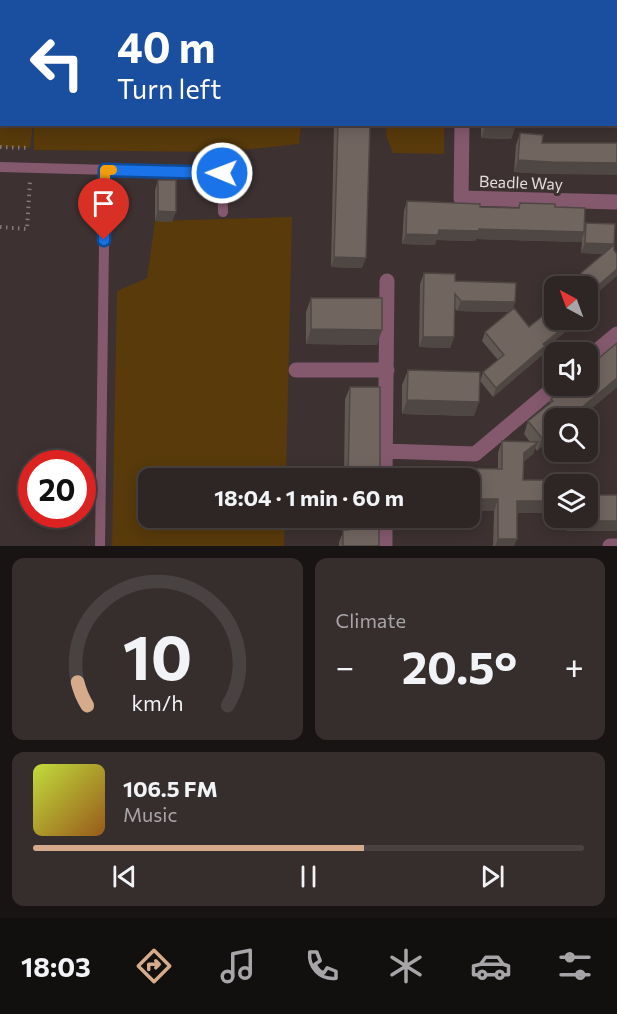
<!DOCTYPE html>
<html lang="en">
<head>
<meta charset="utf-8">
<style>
  body { margin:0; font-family:Commissioner,sans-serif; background:#362d2d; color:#f1f3f6; height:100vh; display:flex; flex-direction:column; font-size:22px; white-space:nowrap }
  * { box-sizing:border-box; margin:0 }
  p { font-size:20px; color:#a7a5a7 }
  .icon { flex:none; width:33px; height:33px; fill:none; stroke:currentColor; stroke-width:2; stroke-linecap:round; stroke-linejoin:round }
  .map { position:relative; height:546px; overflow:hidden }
  .sheet { display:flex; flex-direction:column; gap:12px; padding:12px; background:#191414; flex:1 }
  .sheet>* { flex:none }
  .top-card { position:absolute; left:0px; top:0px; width:618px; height:126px; box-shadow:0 3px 15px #0003,0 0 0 2px #494242; background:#1a4fa0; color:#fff; overflow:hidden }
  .needle { width:39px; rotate:319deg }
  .tools { position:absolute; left:544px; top:276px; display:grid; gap:12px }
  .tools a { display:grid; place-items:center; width:54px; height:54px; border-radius:12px; background:#2e2525; box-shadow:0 3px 15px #0003,0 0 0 2px #494242; font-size:30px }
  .speed { position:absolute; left:18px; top:450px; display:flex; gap:12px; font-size:30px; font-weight:700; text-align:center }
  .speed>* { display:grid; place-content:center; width:78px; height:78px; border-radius:50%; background:#2e2525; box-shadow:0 3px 15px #0003,0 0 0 2px #494242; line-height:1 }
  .speed .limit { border:9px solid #d22; background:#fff; color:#111 }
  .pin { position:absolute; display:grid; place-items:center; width:51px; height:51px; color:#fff; margin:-62px -26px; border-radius:50% 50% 50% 0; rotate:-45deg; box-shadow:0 0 6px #0007 }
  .pin .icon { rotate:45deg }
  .me { position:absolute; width:66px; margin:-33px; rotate:271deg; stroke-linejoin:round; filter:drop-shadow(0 0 4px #0008) }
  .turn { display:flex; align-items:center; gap:21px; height:126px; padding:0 18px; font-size:27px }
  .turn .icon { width:78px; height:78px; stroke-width:2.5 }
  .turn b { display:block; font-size:42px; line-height:51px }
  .big { font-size:45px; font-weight:700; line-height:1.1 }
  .sheet .tile { flex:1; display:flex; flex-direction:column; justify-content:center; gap:9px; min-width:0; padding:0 21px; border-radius:12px; background:#362d2d }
  .sheet .dial { align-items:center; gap:0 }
  .dial svg { height:156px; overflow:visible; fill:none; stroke:#494242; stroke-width:7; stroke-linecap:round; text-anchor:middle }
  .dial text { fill:#f1f3f6; stroke:none }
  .song { display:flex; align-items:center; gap:18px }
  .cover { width:72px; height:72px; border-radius:9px; background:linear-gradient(135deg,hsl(70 70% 55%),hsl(30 70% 35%)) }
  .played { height:6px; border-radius:3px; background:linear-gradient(90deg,#d6ab8b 60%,#494242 60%) }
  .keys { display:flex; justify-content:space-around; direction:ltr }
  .heat { display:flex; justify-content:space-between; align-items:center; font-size:33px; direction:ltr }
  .sheet .tiles { flex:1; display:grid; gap:12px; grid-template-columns:1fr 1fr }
  .tile:last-child { grid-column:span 2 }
  .trip { position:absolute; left:138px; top:468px; width:342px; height:60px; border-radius:12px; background:#2e2525; box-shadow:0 3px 15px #0003,0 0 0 2px #494242; font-weight:700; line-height:60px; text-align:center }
  .tab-bar { display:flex; height:96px; justify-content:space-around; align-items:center; background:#120f0f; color:#a7a5a7 }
  .tab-bar .icon { width:42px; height:42px }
  .tab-bar .active { color:#d6ab8b }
  .tab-bar b { font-size:27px; color:#f1f3f6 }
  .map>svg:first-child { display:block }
  .green { fill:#583a0b }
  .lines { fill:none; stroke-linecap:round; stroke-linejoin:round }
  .path { stroke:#847979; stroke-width:4; stroke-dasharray:1.5 4.5; stroke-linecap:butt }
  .service { stroke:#84596e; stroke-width:10 }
  .minor { stroke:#84596e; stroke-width:15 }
  .wall { fill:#615753 }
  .shaded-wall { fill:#4f4743 }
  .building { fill:#716560; stroke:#4f4743; stroke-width:1.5 }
  .route-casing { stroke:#114b97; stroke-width:15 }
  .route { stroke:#1a73e8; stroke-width:10 }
  .slow { stroke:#f59e0b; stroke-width:10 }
  .labels { text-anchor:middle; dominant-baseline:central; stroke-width:6; stroke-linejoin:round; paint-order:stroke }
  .street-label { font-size:16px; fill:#e4dcdc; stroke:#3d3131 }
</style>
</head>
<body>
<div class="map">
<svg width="617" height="546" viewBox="0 0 617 546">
  <rect width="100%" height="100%" fill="#3d3131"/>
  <!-- green -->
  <path class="green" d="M0,0H313V2H2L1,69H0Z
    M0,116H1L2,124L33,125L30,148L0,147Z
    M34,125V124L301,125L299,144L222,152L34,150Z
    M387,125H444V154L393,153L386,135Z
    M292,217L286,478H148V518H285L284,546H112L117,291L147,278L155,221Z"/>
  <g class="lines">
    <!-- path -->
    <path class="path" d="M0,147L30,148
      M0,227L27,229L30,181"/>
    <!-- service -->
    <path class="service" d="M0,167L222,173L223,212
      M100,546L105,170"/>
    <!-- minor -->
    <path class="minor" d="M464,2V0
      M462,124L461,198L617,202
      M588,358L617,334
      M296,370H387
      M385,451L475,454L556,386
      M385,478L387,281
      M385,546V518
      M610,546H617"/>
  </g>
  <!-- wall -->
  <path class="wall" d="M334,124H370L362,268L331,267Z
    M481,124H516L511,139L481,138Z
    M520,133L542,143L547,174L514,172L516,145Z
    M158,180L172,222L155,221V190Z
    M407,201L480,207L518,208L520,203L555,207L584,227L586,223L615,224L595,295V307L577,283L581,273L604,254L581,253L582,239L581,242L476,239L475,241L436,240L435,245L402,244L404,211Z
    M424,273L455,281L515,302L512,310L529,327L555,320H580L544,349L542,355L493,397L480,381L483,372L498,360L482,341L485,332L509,312L457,311L455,308L454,337L450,348L419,347L420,284Z
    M311,298L377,345L306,344V312Z
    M408,370L474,416L402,414V385Z
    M350,387L381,471L385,475H394L498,469V453L502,441L530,442L524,434L528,421L549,404L551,399L617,387L580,418H555L537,451L535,448L533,454L523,462V480L555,484V513H517L514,546H493L494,511H470V478H344L345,399Z
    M617,495V531H567V518H588Z
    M344,518H379V546H339V542L344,530Z"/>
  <!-- shaded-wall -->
  <path class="shaded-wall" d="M394,0H428L427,2H393Z
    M562,0H600L599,2H561Z
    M486,124L516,125L511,139L481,138Z
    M518,160L617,163V175L547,174L514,172Z
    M158,211L176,212L172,222L155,221Z
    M479,229L584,232L581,242L476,239L475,241L436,240L435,245L402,244L406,234L439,230Z
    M585,243L614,244L610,254L581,253Z
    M334,257L366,258L362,268L331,267Z
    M617,269V276L590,299L594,289Z
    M598,299L595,307L588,313V307Z
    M461,301L515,302L511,312L457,311Z
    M573,320H580L544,349L542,355L493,397L496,388L543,344Z
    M311,329L382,330L377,345L306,344Z
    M423,337H454L450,348L419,347Z
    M617,378V387L580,418H569Z
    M407,400L479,402L474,416L402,414Z
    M555,427V436L537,451L542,438Z
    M538,442L533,454L519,465L524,453Z
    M470,499H498L494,511H470Z
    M517,501H555V513H513Z
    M570,521H617V531H567Z
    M498,539H517L514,546H495Z"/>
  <!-- building -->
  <path class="building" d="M493,0H515V2H493Z
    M601,0H617V14L616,2H601Z
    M616,26L617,27V59H616Z
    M338,124H370L366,258L334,257Z
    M520,133L543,135L542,143H617V163L551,162L518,160Z
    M158,180H176V212L158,211Z
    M407,201L480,204V207L519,208L520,203L555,204V207L585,208L584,232L479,229V231L439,230L438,235L406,234Z
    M586,223L615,224L614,244L585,243Z
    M614,245V250L617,254V269L594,289L581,273Z
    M424,273L455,274V281L516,283L515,302L461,301L455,294L454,337H423Z
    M584,282L588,286H578Z
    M588,287L598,299L588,307Z
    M311,298H382V330L311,329Z
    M555,306V320H573L543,344L545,346L496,388L483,372L504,355L485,332L514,308L529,327Z
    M617,343V378L569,418L567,417L565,418H555V427L542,438L528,421L553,401L551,399L567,386H588V367Z
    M408,370L480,372L479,402L407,400Z
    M350,387H380V466L381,471L385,475H394L397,471L399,467L502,469V441L538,442L524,453L523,480H571V484H555V501H517V539H498V499H470V478H348Z
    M588,495H617V521H570V518H588Z
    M348,518H379V546H343V530H348Z"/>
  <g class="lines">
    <defs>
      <path id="route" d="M104,240L105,170L222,173"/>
    </defs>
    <!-- route casing -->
    <use href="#route" class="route-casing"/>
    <!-- route -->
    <use href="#route" class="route"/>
    <!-- slow -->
    <path class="slow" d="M105,200V170H112"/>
  </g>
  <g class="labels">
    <!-- street labels -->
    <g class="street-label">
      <text transform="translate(521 182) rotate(2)">Beadle Way</text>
    </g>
  </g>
</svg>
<div class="tools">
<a><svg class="needle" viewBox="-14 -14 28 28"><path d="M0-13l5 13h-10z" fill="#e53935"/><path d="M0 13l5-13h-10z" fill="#a7a5a7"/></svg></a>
<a><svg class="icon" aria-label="sound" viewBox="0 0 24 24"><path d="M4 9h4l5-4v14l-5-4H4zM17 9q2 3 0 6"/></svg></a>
<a><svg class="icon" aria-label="search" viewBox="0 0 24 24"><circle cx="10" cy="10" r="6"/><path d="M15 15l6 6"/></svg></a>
<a><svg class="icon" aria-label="layers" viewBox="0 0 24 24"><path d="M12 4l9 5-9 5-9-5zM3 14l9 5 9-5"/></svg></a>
</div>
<div class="speed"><div class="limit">20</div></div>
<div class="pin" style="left:104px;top:240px;background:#d93025"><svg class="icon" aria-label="arrive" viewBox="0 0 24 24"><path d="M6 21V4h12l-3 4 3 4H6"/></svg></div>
<svg class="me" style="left:222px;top:173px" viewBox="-20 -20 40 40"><circle r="17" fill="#1a73e8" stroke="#fff" stroke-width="3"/><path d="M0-11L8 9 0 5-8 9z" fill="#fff"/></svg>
<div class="trip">18:04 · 1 min · 60 m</div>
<div class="top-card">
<div class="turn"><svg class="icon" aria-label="left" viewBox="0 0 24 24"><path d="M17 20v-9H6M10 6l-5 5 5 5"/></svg><div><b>40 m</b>Turn left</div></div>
</div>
</div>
<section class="sheet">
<div class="tiles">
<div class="tile dial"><svg viewBox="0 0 100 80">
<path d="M14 69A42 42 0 1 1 86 69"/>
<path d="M14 69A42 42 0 0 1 9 57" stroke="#d6ab8b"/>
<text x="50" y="56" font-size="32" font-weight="700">10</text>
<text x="50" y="72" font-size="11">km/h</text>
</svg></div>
<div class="tile"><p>Climate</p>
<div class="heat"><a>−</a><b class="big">20.5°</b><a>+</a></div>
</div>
<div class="tile">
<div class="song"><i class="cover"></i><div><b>106.5 FM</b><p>Music</p></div></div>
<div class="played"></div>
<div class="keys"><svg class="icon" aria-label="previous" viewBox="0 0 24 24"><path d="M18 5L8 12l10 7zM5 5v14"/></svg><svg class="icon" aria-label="pause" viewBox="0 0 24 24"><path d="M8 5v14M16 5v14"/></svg><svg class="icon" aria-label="next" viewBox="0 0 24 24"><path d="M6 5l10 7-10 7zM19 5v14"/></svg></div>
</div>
</div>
</section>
<nav class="tab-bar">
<b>18:03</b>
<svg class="icon active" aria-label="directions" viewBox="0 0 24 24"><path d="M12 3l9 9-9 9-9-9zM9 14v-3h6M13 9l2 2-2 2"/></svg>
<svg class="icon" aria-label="music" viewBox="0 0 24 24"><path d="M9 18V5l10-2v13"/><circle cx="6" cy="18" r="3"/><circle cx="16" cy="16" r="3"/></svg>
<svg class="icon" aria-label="phone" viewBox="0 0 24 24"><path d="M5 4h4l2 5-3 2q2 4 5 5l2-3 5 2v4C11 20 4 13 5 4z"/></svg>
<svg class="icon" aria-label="climate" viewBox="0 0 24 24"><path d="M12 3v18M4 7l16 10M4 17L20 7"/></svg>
<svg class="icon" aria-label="car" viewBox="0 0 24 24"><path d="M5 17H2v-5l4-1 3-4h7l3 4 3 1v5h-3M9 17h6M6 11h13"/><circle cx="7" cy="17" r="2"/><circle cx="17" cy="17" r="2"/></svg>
<svg class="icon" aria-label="filters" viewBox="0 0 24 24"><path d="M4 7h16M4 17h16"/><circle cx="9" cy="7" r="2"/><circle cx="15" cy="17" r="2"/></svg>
</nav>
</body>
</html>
